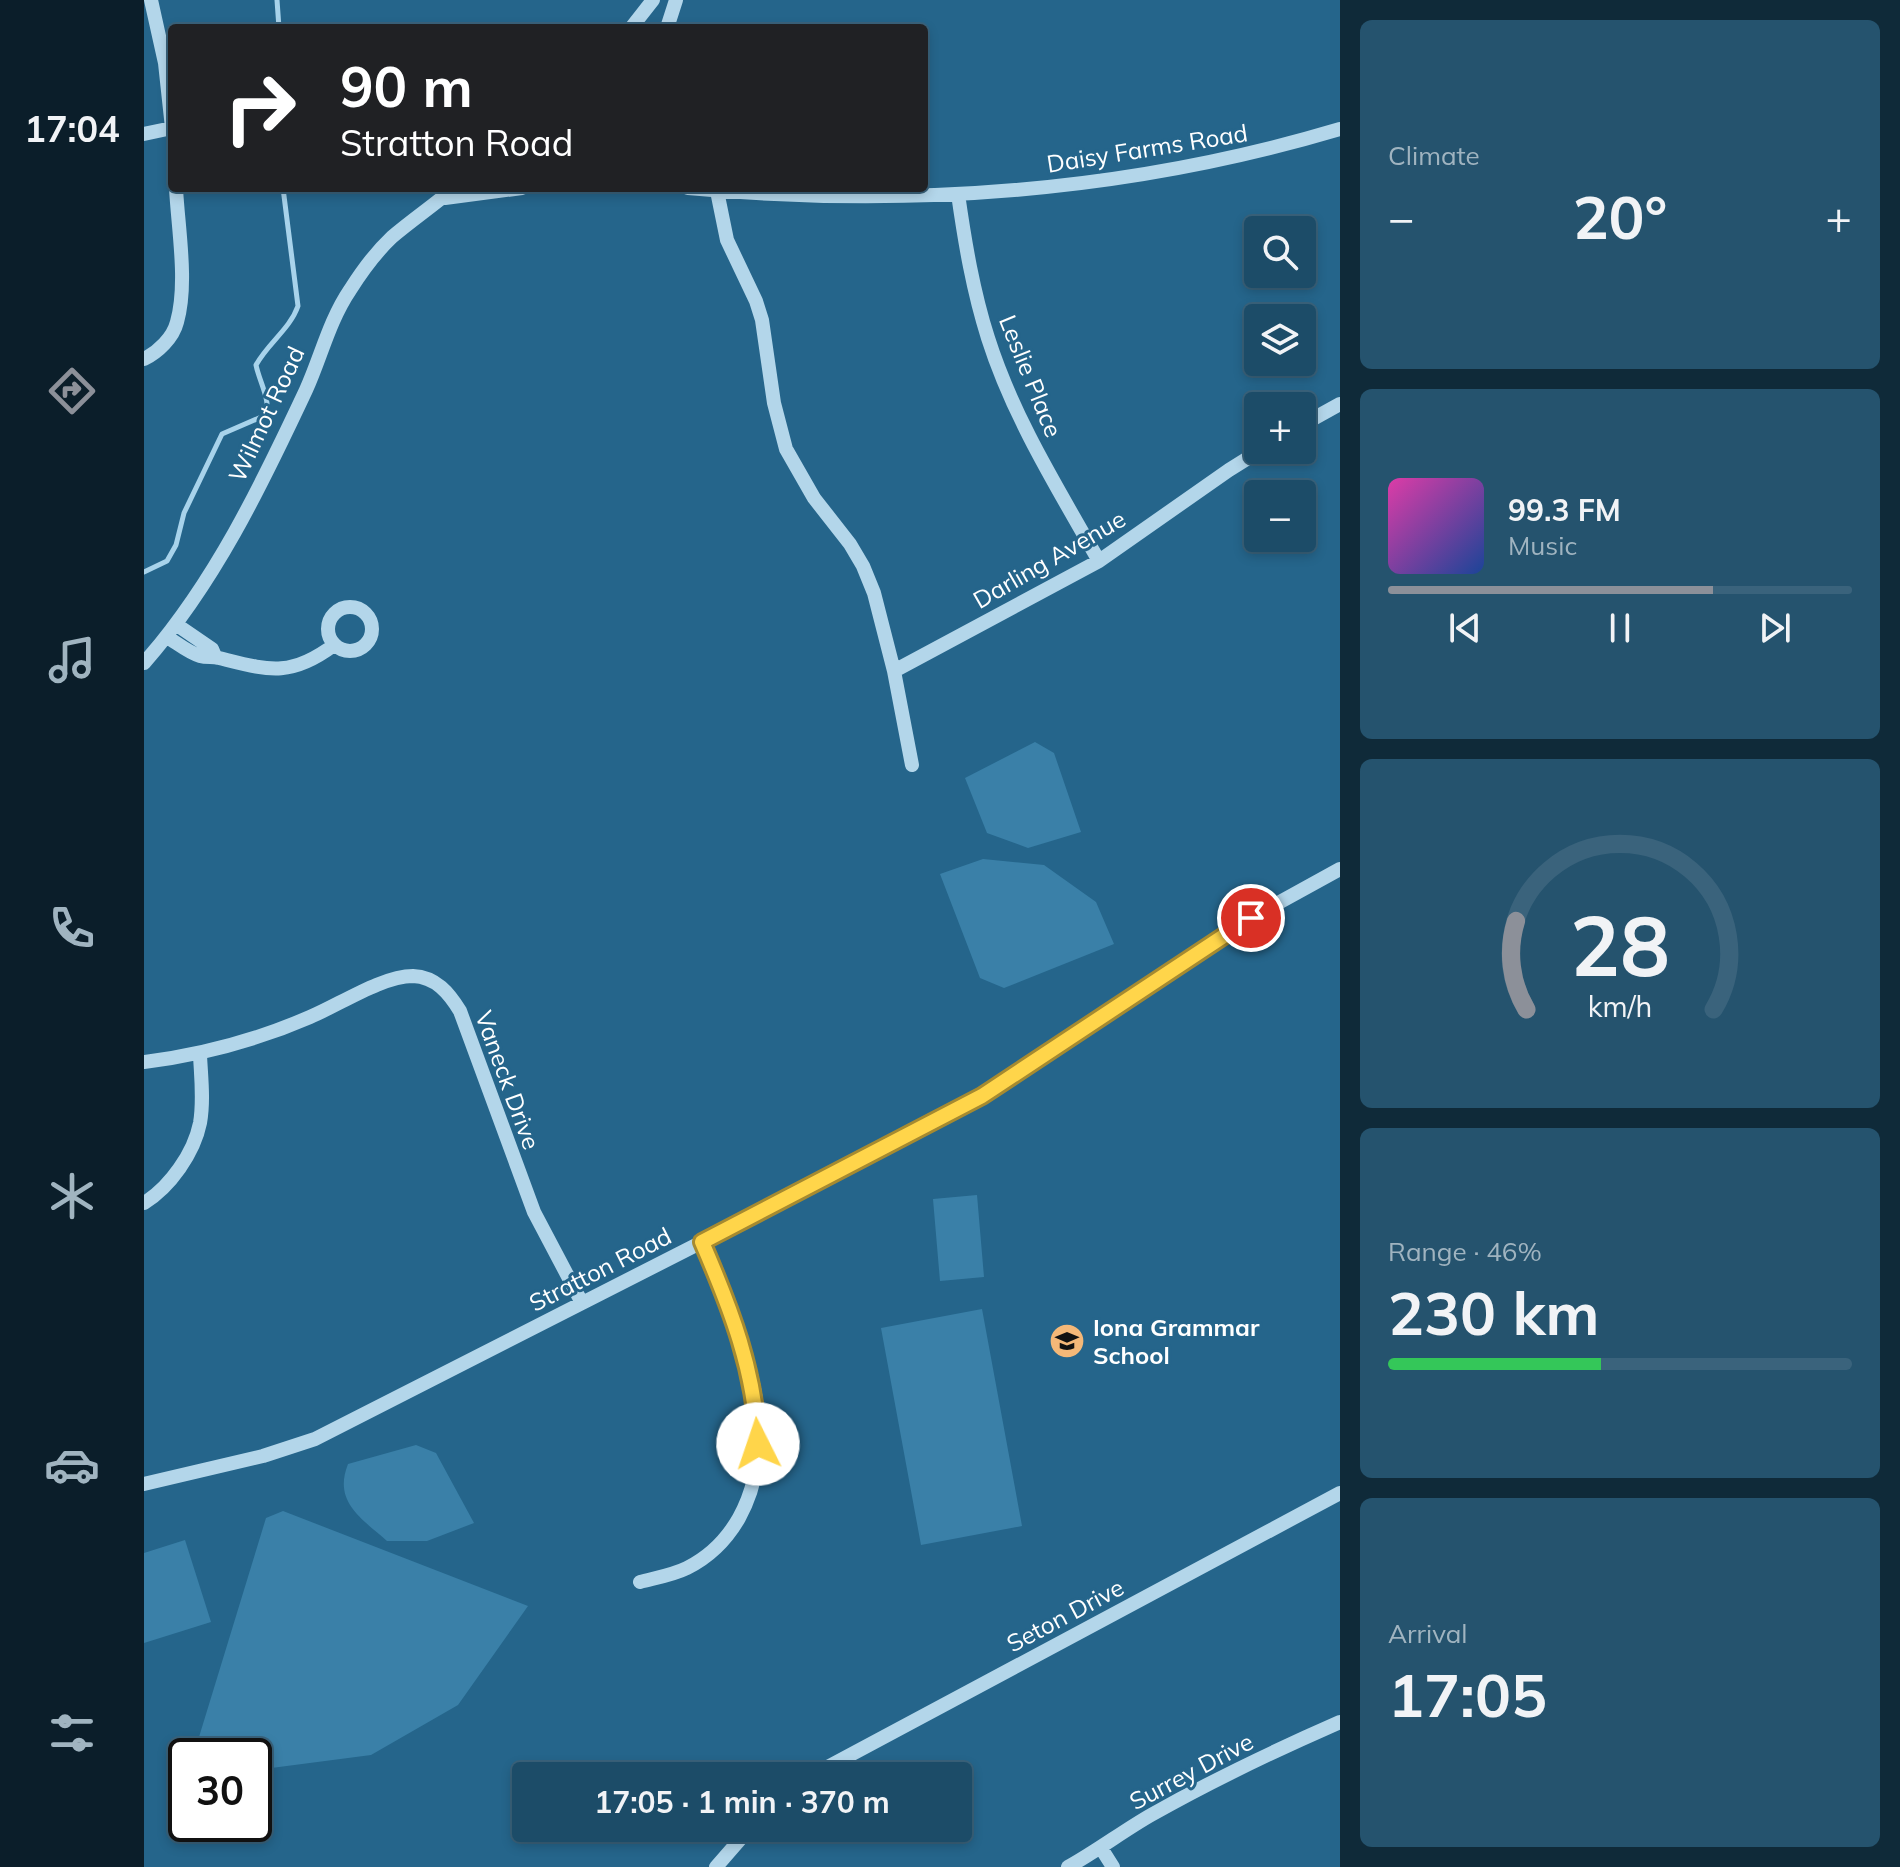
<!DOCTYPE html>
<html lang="en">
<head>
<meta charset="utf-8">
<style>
  body { margin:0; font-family:Mulish,sans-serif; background:#25536e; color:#f1f3f6; height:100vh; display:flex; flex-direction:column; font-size:30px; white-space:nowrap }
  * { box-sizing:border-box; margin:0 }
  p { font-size:26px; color:#a0b4c0 }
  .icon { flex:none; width:44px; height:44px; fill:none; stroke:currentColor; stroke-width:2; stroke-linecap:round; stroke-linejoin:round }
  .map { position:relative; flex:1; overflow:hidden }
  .details { display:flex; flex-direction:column; gap:20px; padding:20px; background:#0f2a39; width:560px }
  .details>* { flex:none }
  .hud { position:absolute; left:24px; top:24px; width:760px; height:168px; border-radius:8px; box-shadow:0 4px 12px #0003,0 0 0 2px #3a637c; background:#202124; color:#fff; overflow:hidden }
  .tools { position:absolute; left:1100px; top:216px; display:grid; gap:16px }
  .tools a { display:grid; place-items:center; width:72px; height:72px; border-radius:8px; background:#1c4c68; box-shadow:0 4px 12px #0003,0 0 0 2px #3a637c; font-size:40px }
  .speed { position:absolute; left:24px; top:1738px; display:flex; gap:16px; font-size:40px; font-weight:700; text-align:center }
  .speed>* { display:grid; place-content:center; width:104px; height:104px; border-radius:50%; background:#1c4c68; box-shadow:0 4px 12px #0003,0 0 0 2px #3a637c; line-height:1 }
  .speed .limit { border:4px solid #111; border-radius:12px; background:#fff; color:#111 }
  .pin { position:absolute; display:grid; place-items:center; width:68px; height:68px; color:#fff; margin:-34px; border:4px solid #fff; border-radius:50%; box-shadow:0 2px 8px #0007 }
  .me { position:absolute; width:88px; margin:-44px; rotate:356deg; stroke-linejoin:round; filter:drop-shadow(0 0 6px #0008) }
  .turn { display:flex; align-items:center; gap:28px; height:168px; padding:0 40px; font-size:36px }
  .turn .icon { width:104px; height:104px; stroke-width:2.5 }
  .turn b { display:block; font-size:56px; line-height:68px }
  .big { font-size:60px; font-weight:700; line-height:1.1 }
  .details .card { flex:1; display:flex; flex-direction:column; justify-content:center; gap:12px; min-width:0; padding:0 28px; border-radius:12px; background:#25536e }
  .details .dial { align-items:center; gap:0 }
  .dial svg { height:208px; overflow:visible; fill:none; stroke:#3a637c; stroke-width:7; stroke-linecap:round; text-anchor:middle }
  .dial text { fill:#f1f3f6; stroke:none }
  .song { display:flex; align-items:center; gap:24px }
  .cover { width:96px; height:96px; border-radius:12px; background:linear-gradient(135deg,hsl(320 70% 55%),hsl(220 70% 35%)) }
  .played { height:8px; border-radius:4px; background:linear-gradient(90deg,#8c9099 70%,#3a637c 70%) }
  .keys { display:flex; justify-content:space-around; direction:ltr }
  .heat { display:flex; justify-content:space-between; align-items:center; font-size:44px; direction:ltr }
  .charge { height:12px; border-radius:6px; background:linear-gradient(90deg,#34c759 46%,#3a637c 0) }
  .trip { position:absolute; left:368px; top:1762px; width:460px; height:80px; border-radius:8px; background:#1c4c68; box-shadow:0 4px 12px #0003,0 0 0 2px #3a637c; font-weight:700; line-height:80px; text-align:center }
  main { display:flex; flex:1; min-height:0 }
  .menu { display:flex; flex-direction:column; width:144px; justify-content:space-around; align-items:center; background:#0b1e2a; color:#a0b4c0 }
  .menu .icon { width:56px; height:56px }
  .menu .selected { color:#8c9099 }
  .menu b { font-size:36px; color:#f1f3f6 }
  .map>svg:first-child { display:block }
  .green { fill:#3a80a8 }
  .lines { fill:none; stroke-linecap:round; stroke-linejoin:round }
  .stream { stroke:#a8d3eb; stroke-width:5 }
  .minor { stroke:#b3d6ea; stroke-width:14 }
  .route-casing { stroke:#a68a30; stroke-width:20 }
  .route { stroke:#ffd54a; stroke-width:14 }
  .labels { text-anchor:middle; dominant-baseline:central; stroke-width:6; stroke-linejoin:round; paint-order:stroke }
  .street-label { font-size:24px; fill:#fff; stroke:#25658b }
  .poi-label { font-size:24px; font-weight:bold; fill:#fff; stroke:#25658b; text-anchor:start }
</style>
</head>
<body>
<main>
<nav class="menu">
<b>17:04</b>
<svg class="icon selected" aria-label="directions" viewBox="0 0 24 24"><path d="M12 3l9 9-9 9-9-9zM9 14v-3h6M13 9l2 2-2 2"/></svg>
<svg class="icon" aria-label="music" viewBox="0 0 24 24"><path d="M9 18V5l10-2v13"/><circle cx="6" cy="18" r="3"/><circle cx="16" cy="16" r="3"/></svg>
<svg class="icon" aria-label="phone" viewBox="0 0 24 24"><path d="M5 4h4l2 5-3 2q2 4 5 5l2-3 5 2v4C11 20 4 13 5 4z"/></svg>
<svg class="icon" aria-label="climate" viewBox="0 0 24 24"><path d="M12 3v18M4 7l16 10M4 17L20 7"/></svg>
<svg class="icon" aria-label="car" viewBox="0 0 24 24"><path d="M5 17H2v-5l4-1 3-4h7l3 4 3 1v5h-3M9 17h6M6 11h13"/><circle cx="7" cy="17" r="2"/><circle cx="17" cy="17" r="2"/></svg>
<svg class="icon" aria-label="filters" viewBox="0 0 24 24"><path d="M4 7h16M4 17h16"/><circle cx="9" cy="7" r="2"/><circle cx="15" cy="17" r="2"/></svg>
</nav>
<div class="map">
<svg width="1196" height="1867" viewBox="0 0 1196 1867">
  <rect width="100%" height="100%" fill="#25658b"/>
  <!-- green -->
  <path class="green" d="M891,742L910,753L937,832L884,848L843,833L821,778Z
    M839,859L900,865L952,902L970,944L860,988L836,978L796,874Z
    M833,1195L840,1277L796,1281L789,1199Z
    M838,1309L878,1526L777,1545L737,1328Z
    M272,1445L292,1453L330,1523L283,1541H243C217,1518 189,1502 204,1464Z
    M139,1511L384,1606L314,1705L227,1755L112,1770H110V1756H72L55,1737L122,1518Z
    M41,1540L67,1622L0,1643V1553Z"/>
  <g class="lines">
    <!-- stream -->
    <path class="stream" d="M133,0L135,28
      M0,572L23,561L32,545L40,513L78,434L122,415C127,400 115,381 112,365C124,343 146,329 154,306L139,188"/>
    <!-- minor -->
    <path class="minor" d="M7,0L21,63L28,128
      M487,28L509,0
      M523,28L532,0
      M0,134L28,128
      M544,188C763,208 985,192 1196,129
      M573,191L583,240L612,301L618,320L630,403L642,449L670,498L706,544L719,566L730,593L750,671L768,765
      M814,194C821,243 829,291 844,338C869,417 914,489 955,561
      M301,198L378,188
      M0,359C14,352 29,338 33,322C44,283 34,228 32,188
      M1158,425L1196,404
      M184 629a22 22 0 1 1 44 0a22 22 0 1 1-44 0Z
      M33,625L68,649L71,656
      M23,637C33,643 45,653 56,656C63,658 69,656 75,658C124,670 146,678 190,645
      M0,663C70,584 117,486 162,390C177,357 185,321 206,290C218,271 232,252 248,237C268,220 290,205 310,188
      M750,671L955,561L1085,470L1117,450
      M0,1062C57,1055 113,1040 166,1017C195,1005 238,976 269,976C292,977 305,993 316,1011L390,1212L438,1303
      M0,1203C26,1187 50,1153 56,1123C60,1100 57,1077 56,1055
      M0,1484L119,1456L171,1439L558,1242L838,1096L1107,918L1196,869
      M496,1582C511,1578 529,1575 543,1568C565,1557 583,1539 595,1518C643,1431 594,1325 558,1242
      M667,1776L1196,1493
      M957,1848L969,1867
      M572,1867L606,1828
      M924,1867C953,1851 979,1831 1007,1815C1069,1780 1132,1750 1196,1722"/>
  </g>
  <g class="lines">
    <defs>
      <path id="route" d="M614,1444C611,1371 587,1309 558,1242L838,1096L1107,918"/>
    </defs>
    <!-- route casing -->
    <use href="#route" class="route-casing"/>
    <!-- route -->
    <use href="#route" class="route"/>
  </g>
  <!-- icons -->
  <defs>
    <symbol id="school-disc" viewBox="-11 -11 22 22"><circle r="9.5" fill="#f4b878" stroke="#25658b"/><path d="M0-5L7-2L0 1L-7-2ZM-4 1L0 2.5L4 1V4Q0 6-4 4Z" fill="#111"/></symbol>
  </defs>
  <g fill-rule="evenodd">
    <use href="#school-disc" x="903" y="1321" width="40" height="40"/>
  </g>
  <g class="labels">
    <!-- street labels -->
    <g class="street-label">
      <text transform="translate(1003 148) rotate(-9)">Daisy Farms Road</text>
      <text transform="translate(887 376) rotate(68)">Leslie Place</text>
      <text transform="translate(122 414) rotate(-65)">Wilmot Road</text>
      <text transform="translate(905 559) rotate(-30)">Darling Avenue</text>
      <text transform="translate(364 1080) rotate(70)">Vaneck Drive</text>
      <text transform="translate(456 1269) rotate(-27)">Stratton Road</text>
      <text transform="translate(921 1615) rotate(-28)">Seton Drive</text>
      <text transform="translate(1047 1771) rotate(-28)">Surrey Drive</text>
    </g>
    <!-- poi labels -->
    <g class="poi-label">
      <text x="949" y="1327">Iona Grammar<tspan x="949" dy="28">School</tspan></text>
    </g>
  </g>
</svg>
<div class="tools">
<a><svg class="icon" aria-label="search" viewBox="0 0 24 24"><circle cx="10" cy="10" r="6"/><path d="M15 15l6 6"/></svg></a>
<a><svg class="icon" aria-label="layers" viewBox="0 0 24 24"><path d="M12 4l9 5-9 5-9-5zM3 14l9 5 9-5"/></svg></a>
<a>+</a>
<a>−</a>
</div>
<div class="speed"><div class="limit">30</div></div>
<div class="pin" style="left:1107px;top:918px;background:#d93025"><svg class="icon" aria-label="arrive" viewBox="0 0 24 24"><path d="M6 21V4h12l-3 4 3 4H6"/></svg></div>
<svg class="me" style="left:614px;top:1444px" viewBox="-20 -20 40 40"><circle r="19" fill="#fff"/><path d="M0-13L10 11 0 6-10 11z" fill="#ffd54a"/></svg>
<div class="trip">17:05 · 1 min · 370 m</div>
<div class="hud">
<div class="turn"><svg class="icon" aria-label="right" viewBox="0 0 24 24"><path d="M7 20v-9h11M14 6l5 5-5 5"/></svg><div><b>90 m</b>Stratton Road</div></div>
</div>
</div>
<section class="details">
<div class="card"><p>Climate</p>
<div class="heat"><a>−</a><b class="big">20°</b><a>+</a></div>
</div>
<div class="card">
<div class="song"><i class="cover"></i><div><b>99.3 FM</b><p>Music</p></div></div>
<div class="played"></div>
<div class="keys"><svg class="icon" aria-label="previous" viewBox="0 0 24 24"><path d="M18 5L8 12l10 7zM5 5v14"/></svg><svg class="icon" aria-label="pause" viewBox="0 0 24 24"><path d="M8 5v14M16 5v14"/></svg><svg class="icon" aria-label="next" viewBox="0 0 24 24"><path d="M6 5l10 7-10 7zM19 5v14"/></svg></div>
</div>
<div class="card dial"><svg viewBox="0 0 100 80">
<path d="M14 69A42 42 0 1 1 86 69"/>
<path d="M14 69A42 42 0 0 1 10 35" stroke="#8c9099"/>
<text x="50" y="56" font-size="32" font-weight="700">28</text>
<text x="50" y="72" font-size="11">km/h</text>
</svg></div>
<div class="card"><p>Range · 46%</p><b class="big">230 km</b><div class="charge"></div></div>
<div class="card"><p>Arrival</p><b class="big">17:05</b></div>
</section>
</main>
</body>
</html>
